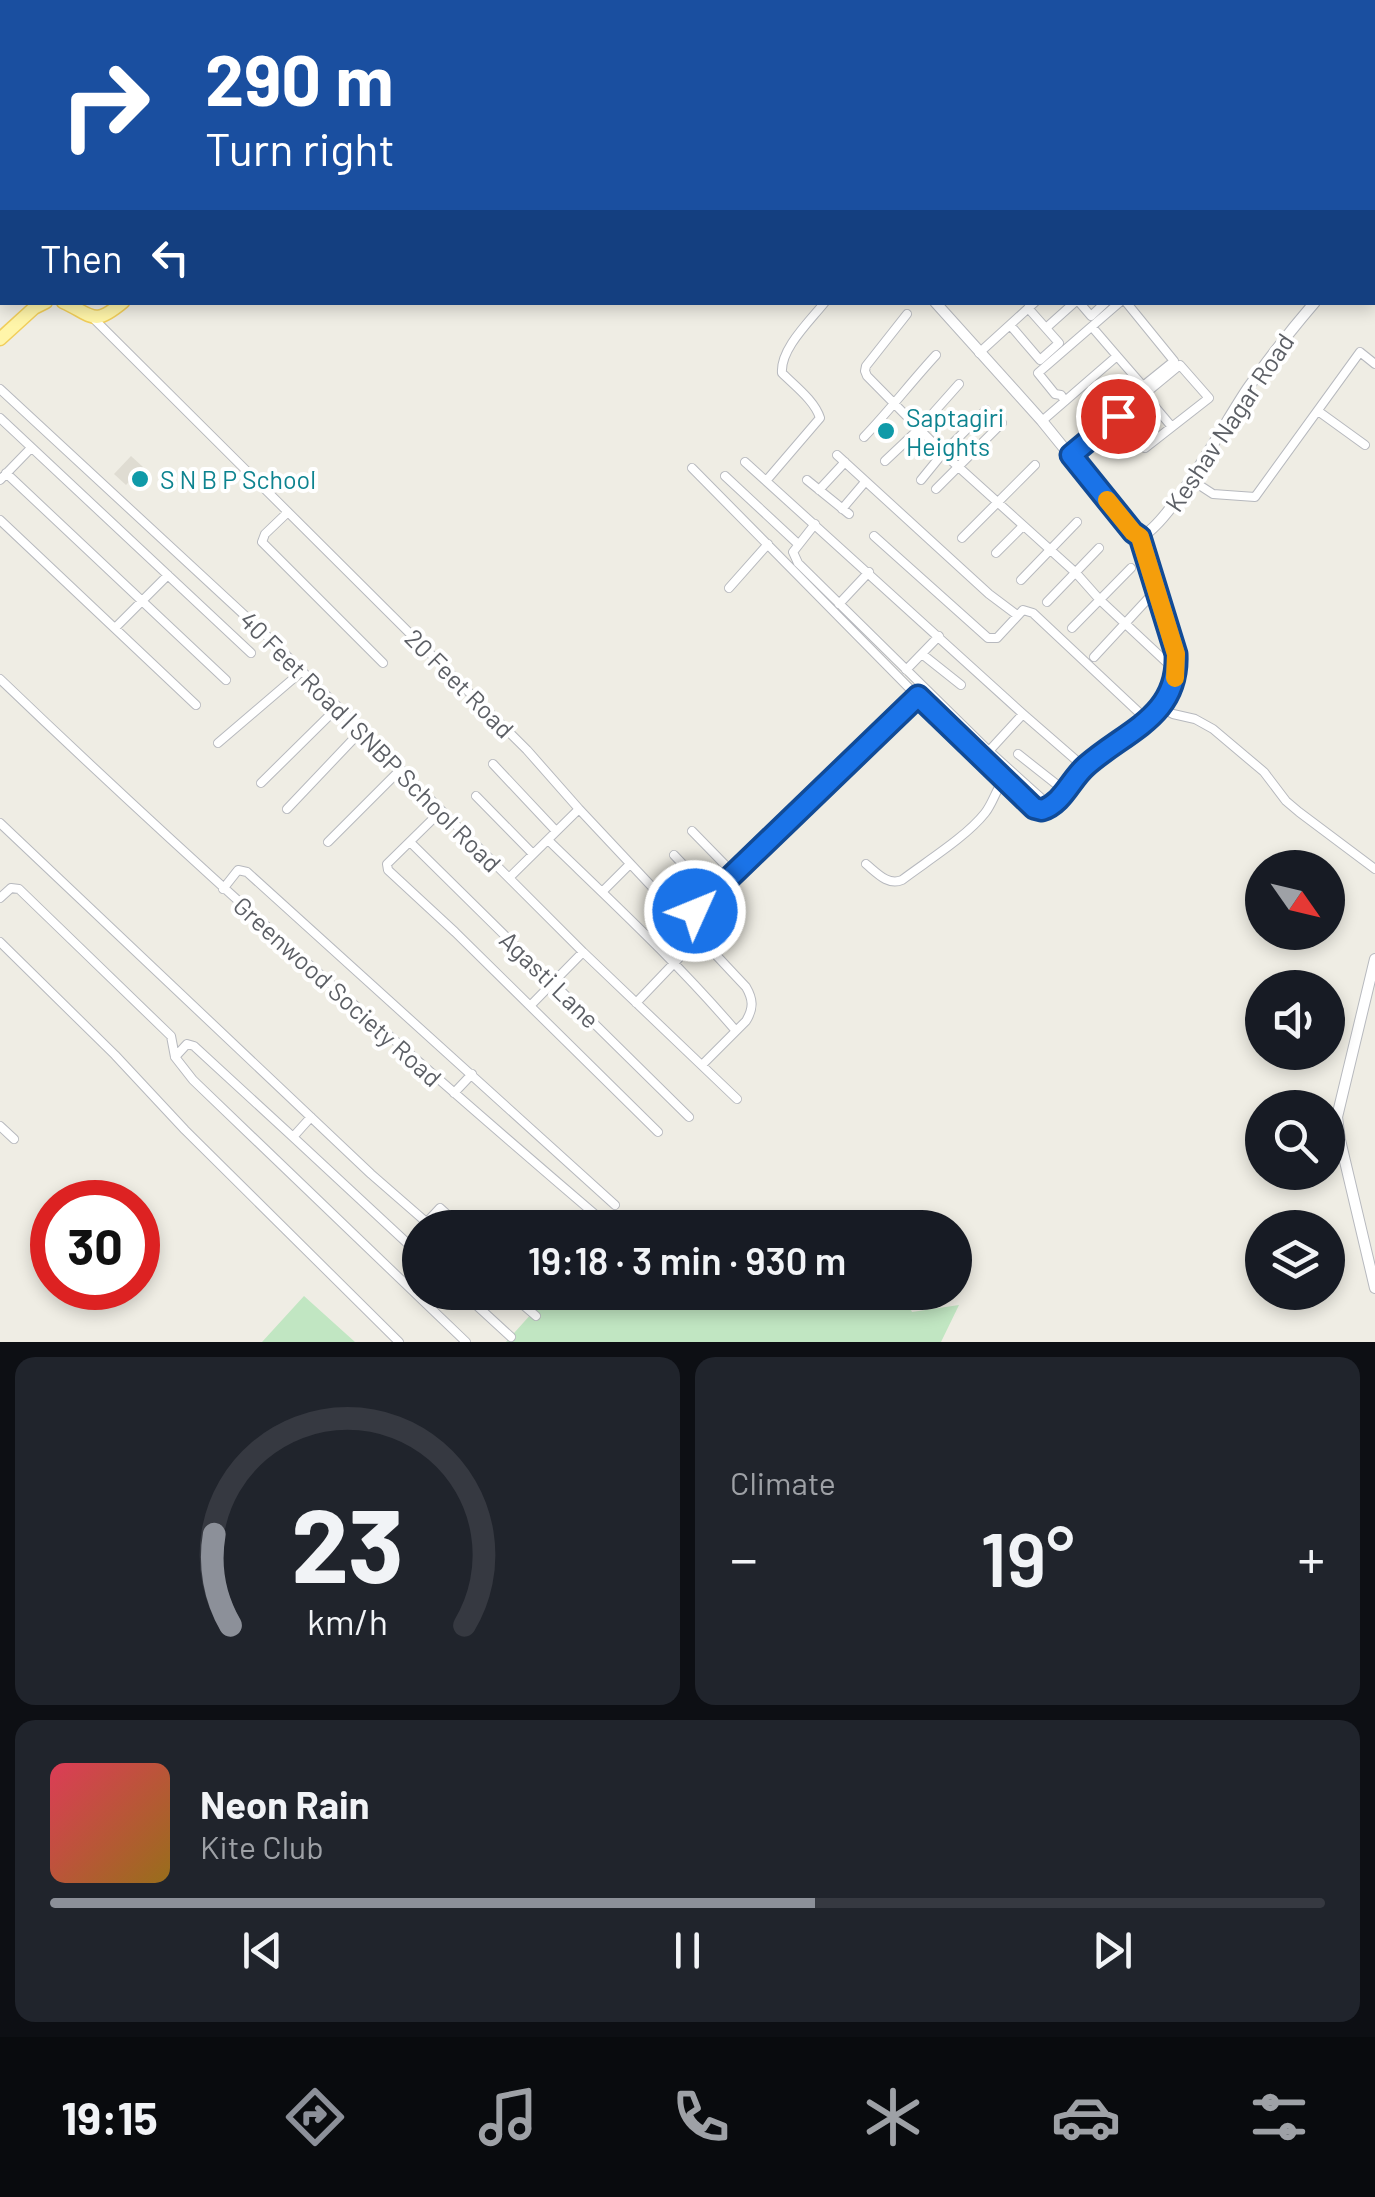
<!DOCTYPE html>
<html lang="en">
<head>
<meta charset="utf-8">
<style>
  body { margin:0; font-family:Barlow,sans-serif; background:#20242c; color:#f1f3f6; height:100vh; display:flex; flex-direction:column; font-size:38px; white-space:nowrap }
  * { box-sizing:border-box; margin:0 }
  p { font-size:32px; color:#9ea1a6 }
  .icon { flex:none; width:55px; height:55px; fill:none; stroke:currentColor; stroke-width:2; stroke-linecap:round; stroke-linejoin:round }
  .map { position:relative; height:1342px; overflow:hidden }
  .panel { display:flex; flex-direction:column; gap:15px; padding:15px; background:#0d0f14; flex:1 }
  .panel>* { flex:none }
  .hud { position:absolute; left:0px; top:0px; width:1375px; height:305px; box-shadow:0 5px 15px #0003; background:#1a4fa0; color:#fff; overflow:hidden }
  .needle { width:65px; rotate:124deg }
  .buttons { position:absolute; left:1245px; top:850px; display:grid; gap:20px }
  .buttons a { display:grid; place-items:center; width:100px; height:100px; border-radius:50%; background:#171b24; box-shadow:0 5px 15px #0003; font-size:50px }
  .speed { position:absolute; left:30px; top:1180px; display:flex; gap:20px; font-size:50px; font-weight:700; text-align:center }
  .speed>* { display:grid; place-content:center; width:130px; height:130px; border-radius:50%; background:#171b24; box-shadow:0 5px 15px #0003; line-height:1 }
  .speed .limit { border:15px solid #d22; background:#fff; color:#111 }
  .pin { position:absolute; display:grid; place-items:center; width:85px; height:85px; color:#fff; margin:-42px; border:5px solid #fff; border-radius:50%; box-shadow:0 2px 10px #0007 }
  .me { position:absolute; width:110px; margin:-55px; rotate:46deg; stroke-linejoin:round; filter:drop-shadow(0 0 8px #0008) }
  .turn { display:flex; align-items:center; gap:35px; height:210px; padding:0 40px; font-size:45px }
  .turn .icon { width:130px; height:130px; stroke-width:2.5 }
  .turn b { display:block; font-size:70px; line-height:85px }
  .then { display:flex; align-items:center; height:95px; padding:0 40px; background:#0003; gap:20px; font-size:38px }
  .big { font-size:75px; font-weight:600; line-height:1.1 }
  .panel .card { flex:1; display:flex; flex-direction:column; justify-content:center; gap:15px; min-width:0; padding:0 35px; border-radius:20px; background:#20242c }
  .panel .dial { align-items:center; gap:0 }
  .dial svg { height:260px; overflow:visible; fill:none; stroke:#363941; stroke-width:7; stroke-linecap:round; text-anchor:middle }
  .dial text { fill:#f1f3f6; stroke:none }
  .song { display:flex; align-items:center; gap:30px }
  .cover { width:120px; height:120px; border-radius:15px; background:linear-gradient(135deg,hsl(350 70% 55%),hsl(40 70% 35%)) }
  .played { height:10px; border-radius:5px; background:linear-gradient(90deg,#8c9099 60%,#363941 60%) }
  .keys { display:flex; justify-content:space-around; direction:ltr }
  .heat { display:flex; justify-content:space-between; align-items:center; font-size:55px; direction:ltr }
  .panel .tiles { flex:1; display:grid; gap:15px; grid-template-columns:1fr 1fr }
  .card:last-child { grid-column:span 2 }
  .trip { position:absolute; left:402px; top:1210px; width:570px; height:100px; border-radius:50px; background:#171b24; box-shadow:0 5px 15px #0003; font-weight:600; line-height:100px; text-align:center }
  .tab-bar { display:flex; height:160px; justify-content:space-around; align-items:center; background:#090b0e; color:#9ea1a6 }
  .tab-bar .icon { width:70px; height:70px }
  .tab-bar .current { color:#8c9099 }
  .tab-bar b { font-size:45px; color:#f1f3f6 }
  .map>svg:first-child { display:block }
  .education { fill:#dfdcd2 }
  .green { fill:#c1e6c2 }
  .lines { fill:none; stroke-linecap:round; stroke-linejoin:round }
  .minor-casing { stroke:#b7b9be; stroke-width:10 }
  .tertiary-casing { stroke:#b7b9be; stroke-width:12 }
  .primary-casing { stroke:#f1ce5b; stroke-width:15 }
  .minor { stroke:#fff; stroke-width:8 }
  .tertiary { stroke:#fff; stroke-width:10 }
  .primary { stroke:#fff5a9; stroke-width:12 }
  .route-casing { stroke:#114b97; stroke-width:25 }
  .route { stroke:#1a73e8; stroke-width:18 }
  .slow { stroke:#f59e0b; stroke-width:18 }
  .culture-dot { fill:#0f9aa8; stroke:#fff; stroke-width:4 }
  .labels { text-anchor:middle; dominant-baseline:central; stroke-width:8; stroke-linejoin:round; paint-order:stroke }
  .culture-label { font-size:25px; fill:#0d838f; stroke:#fff; text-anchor:start }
  .street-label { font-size:25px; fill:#5c5f65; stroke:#fff }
</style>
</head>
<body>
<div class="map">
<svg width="1375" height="1342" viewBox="0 0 1375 1342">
  <rect width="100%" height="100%" fill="#efede4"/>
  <!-- education -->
  <path class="education" d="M131,456L143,467L126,485L114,474Z"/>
  <!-- green -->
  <path class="green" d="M794,1292L800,1296L822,1292H902L912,1312L959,1305L941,1342H506L550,1293Z
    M304,1296L355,1342H262Z"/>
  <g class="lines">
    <defs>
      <path id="minor" d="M495,0L497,2
        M512,0L515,2
        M530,0L532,2
        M564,0L566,2
        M754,0L756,2
        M797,0L799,2
        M832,0L834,2
        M954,0L956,2
        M1247,0L1250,2
        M1217,2L1219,0
        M1269,2L1272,0
        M1372,66L1375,68
        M1372,78L1375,77
        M1372,137L1375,140
        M1372,199L1375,201
        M1372,218L1375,221
        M0,232L2,235
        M1079,302L1091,316L1106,302
        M907,314L866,366L865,371L867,376L943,453L1076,573L1100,600L1176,671
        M93,318L527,750L579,809L746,987C753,999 754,1008 746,1021L702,1065
        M1010,325L1040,360L1059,343L1028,308
        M1092,327L1117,356
        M1046,328L1075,302
        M979,353L1035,302
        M0,389L267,636L583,952L737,1099
        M1145,395L1172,427
        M1065,401L1061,395L1055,394L1038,373L1120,302
        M1318,411L1365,445
        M0,418L251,653
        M1042,421L1117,356L1143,386L1174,361L1126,302
        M864,437C890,410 911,382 936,355
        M837,455L989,594L1017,615
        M1071,455L1180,365L1209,398L1145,448L1118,416
        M885,461L919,429L959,384
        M745,462L1023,714L1084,767
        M692,468L918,697L1035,808L1042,810C1063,803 1070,780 1086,766C1124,731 1179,716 1175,654L1140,537
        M6,473L226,680
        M725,476L798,544
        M1190,479L1213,494L1255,497L1360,352L1375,364
        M0,480L31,448
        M807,480L849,514
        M921,480L943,453L986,410
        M766,481L820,418C815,401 795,386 782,373C780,349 810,321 825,302
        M936,489L1002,423
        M819,490L845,462
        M842,509L865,482
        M288,512L265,534L262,542L383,663
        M0,520L196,705
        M815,524L793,552L798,563L989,751L1051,807
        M874,536L988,638H997L1023,610L1033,613L1147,720
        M962,538L1035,465
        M996,553L1022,527
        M1021,580L1077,522
        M729,588L768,544
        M1047,602L1099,548
        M839,604L869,572
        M115,628L168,575
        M1072,628L1131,568
        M922,654L961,685
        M1094,657L1157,589
        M906,670L939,636
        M0,679C195,866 398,1046 604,1222
        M1160,707L1173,714L1195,719L1213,729L1264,772L1286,801L1299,812L1375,869
        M218,743L301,672
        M989,751L1023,714
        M1018,754L1065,791
        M493,764L556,831
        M261,783L338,707
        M476,796L533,854
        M287,809L361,731
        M441,811L387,864L388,870L455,932L658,1132
        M0,823L371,1174L433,1228
        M692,831L734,874
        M548,840C612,902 678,963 736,1031
        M328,842L401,769
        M410,842L689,1117
        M674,855L712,895
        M866,864C877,873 888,886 902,880C927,861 966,837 985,813C993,803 996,789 1005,778
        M509,878L579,809
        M223,889L238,870L247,872L615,1205
        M602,892L630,864
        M0,898L11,888L19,889L171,1036L175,1057L193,1080L466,1342
        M695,911L918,697
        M0,942L115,1055L185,1130L399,1342
        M636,1003L699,937
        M530,1006L583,952
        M175,1057L187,1044L194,1046L293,1137
        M454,1093L472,1074
        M311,1117L293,1137L420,1255
        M0,1126L14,1139
        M427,1222L440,1208L462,1228
        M462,1292L511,1337
        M508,1292L536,1316
        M535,1292L548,1304"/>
      <path id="tertiary" d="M699,0L701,2
        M1372,245L1375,243
        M935,302L1042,421L1133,533L1140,537C1170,525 1226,420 1248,388C1269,358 1291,330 1315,302
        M1375,959L1337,1117L1340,1140L1375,1288"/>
      <path id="primary" d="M464,2L467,0
        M63,302C94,316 93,327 123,302
        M0,339L34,308L46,302"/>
    </defs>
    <!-- minor casing -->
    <use href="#minor" class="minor-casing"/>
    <!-- tertiary casing -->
    <use href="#tertiary" class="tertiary-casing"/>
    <!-- primary casing -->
    <use href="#primary" class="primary-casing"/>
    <!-- minor -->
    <use href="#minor" class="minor"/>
    <!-- tertiary -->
    <use href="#tertiary" class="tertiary"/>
    <!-- primary -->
    <use href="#primary" class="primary"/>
  </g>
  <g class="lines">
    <defs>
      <path id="route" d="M695,911L918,696L1034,808L1042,810C1063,803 1070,780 1086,766C1125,731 1179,717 1176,654L1140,537L1133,532L1071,455L1118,416"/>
    </defs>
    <!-- route casing -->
    <use href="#route" class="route-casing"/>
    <!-- route -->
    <use href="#route" class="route"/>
    <!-- slow -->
    <path class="slow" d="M1107,500L1133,532L1140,537L1176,654L1175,678"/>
  </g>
  <!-- markers -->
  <g class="culture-dot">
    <circle cx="886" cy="431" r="10"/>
    <circle cx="140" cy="479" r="10"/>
  </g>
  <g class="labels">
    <!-- culture labels -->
    <g class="culture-label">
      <text x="906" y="417">Saptagiri<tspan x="906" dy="29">Heights</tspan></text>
      <text x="160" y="479">S N B P School</text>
    </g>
    <!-- street labels -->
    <g class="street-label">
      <text transform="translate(1229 422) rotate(-56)">Keshav Nagar Road</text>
      <text transform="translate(460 683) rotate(45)">20 Feet Road</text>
      <text transform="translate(371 741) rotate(45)">40 Feet Road | SNBP School Road</text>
      <text transform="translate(550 979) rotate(44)">Agasti Lane</text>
      <text transform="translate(338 991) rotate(42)">Greenwood Society Road</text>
    </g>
  </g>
</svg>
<div class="buttons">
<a><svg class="needle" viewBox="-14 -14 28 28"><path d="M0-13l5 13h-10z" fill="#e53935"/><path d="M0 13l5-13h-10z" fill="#9ea1a6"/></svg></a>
<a><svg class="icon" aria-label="sound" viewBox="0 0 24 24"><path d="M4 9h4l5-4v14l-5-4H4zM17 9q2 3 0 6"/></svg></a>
<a><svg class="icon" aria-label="search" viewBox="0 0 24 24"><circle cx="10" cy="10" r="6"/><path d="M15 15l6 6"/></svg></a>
<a><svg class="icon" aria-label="layers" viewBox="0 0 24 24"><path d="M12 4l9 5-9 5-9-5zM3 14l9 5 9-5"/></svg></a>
</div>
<div class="speed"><div class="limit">30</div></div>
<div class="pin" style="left:1118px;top:416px;background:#d93025"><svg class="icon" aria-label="arrive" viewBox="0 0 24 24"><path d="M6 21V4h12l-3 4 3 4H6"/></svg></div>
<svg class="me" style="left:695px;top:911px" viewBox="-20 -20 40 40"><circle r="17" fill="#1a73e8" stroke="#fff" stroke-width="3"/><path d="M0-11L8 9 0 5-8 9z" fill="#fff"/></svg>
<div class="trip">19:18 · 3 min · 930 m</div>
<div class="hud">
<div class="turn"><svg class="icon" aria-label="right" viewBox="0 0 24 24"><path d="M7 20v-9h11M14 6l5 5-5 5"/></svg><div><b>290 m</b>Turn right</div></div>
<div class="then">Then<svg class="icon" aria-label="left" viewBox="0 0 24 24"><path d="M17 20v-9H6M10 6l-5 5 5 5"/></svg></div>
</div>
</div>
<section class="panel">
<div class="tiles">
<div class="card dial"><svg viewBox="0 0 100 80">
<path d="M14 69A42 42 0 1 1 86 69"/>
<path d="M14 69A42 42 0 0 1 9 41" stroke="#8c9099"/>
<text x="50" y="56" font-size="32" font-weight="700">23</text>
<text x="50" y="72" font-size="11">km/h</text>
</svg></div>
<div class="card"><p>Climate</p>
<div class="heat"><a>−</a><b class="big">19°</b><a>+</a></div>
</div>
<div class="card">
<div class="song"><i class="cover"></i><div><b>Neon Rain</b><p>Kite Club</p></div></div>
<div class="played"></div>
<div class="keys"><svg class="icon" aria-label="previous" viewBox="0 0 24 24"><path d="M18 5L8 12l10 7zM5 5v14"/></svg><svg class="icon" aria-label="pause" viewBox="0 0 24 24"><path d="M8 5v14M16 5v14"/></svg><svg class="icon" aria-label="next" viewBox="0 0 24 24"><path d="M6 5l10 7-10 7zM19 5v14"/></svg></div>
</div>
</div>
</section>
<nav class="tab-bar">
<b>19:15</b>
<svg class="icon current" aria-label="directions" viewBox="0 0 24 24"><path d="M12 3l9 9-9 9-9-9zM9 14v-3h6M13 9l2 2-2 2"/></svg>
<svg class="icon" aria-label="music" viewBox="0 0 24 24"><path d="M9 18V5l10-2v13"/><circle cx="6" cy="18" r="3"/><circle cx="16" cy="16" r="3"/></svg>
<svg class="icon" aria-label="phone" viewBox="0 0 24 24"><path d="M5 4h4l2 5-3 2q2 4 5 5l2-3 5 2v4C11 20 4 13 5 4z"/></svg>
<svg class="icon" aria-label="climate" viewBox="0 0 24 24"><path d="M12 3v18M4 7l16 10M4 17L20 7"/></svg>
<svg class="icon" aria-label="car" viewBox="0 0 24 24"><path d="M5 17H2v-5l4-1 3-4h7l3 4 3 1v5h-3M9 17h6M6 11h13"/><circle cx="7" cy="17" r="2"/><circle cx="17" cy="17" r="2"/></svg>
<svg class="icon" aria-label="filters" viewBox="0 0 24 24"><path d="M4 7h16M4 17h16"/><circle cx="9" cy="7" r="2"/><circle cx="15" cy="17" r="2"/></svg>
</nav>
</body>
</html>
